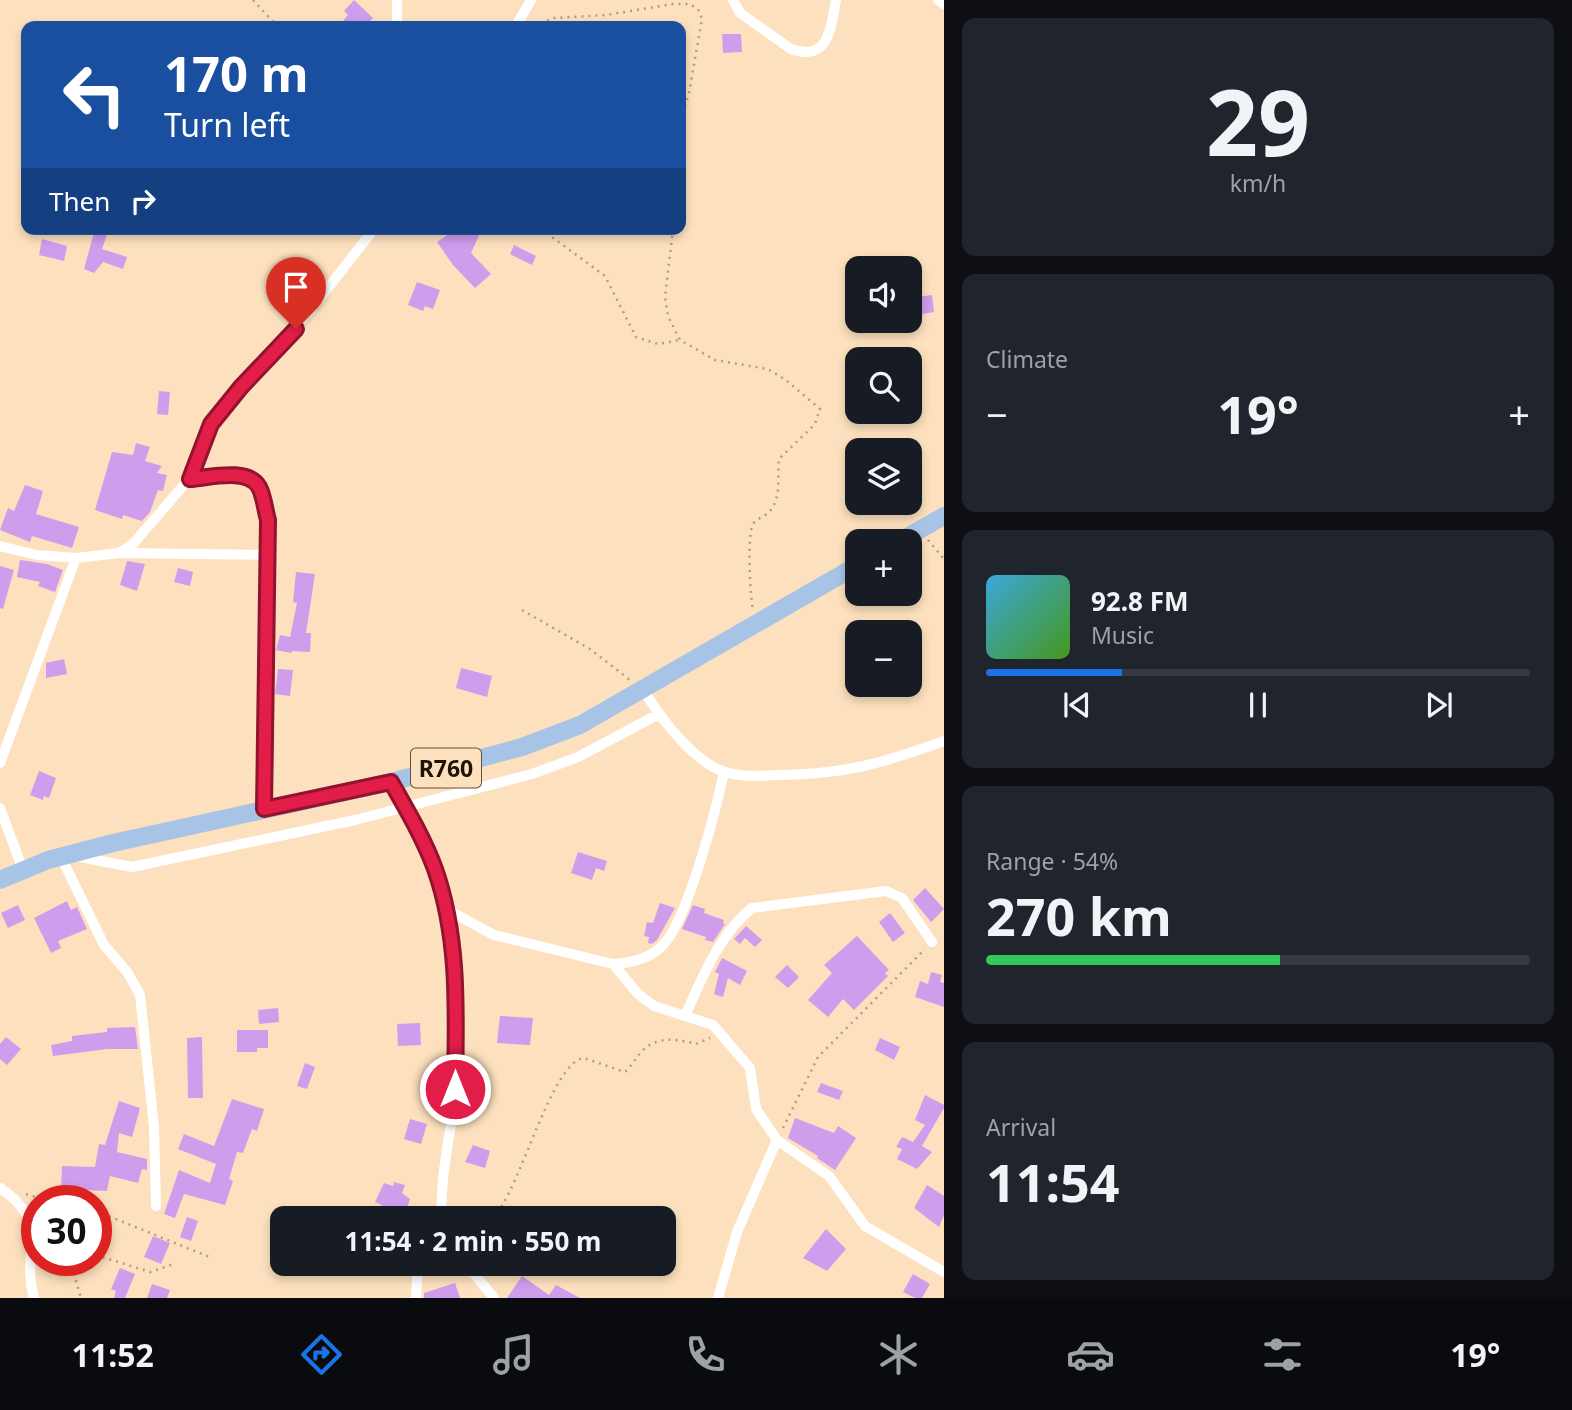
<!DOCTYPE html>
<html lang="en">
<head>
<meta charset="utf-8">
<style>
  body { margin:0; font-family:"Noto Sans",sans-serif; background:#20242c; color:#f1f3f6; height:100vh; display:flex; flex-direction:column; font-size:26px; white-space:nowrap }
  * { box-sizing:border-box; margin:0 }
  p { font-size:23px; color:#9ea1a6 }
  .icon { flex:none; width:38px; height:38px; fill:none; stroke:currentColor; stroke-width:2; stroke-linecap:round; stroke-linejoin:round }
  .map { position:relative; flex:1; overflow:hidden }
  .details { display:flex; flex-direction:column; gap:18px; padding:18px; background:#0d0f14; width:628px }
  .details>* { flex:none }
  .hud { position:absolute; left:21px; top:21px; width:665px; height:214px; border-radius:14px; box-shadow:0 4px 10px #0003; background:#1a4fa0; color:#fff; overflow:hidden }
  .buttons { position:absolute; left:845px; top:256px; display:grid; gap:14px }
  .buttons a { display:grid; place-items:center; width:77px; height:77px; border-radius:14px; background:#171b24; box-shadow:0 4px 10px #0003; font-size:35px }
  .speed { position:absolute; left:21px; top:1185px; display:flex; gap:14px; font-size:35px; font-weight:700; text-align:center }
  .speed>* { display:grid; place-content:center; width:91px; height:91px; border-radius:50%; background:#171b24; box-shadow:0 4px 10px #0003; line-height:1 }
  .speed .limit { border:10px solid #d22; background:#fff; color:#111 }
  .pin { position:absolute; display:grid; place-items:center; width:60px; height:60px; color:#fff; margin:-72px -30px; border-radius:50% 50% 50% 0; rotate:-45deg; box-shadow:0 0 7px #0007 }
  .pin .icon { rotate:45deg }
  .me { position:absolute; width:77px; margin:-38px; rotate:0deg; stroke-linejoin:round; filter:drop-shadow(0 0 5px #0008) }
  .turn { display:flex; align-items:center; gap:24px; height:147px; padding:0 28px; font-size:32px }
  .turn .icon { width:91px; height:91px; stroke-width:2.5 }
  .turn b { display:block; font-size:49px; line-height:60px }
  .then { display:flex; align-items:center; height:66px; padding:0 28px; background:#0003; gap:14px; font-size:26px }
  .big { font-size:52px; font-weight:700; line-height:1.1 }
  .details .tile { flex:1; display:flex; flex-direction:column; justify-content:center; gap:10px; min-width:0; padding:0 24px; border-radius:14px; background:#20242c }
  .details .dial { align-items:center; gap:0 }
  .dial b { font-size:91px; line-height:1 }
  .song { display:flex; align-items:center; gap:21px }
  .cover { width:84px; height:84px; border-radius:10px; background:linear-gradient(135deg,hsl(200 70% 55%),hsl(100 70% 35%)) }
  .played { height:7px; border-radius:4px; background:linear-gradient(90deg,#1a73e8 25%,#363941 25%) }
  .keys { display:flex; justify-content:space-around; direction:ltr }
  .heat { display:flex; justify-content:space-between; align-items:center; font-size:38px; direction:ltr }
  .charge { height:10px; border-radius:5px; background:linear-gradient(90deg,#34c759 54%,#363941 0) }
  .trip { position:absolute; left:270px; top:1206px; width:406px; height:70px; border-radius:14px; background:#171b24; box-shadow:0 4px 10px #0003; font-weight:700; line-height:70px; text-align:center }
  .tabs { display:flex; height:112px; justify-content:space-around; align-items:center; background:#090b0e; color:#9ea1a6 }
  .tabs .icon { width:49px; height:49px }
  .tabs .selected { color:#1a73e8 }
  .tabs b { font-size:32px; color:#f1f3f6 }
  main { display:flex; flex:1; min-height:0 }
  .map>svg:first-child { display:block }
  .building { fill:#cf9dec }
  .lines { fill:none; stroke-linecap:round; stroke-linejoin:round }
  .path { stroke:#b39d80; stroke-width:2.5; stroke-dasharray:2 5; stroke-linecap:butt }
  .minor { stroke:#fff; stroke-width:10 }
  .primary { stroke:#a7c4e6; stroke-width:18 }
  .route-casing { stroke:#92132f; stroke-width:18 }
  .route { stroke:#e11d48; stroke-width:12 }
  .labels { text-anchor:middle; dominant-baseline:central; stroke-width:7; stroke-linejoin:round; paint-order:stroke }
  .shield { fill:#fde1be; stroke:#62513c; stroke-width:2 }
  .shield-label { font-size:23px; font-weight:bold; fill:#1f1304 }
</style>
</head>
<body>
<main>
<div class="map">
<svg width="944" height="1298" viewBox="0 0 944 1298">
  <rect width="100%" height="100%" fill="#fde1be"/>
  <!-- building -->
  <path class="building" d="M354,0L373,18L365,26H339L348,15L344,11Z
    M722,34H741L742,52L723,53Z
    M95,229H109L102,249L127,257L123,269L103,262L94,273L84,269Z
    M456,229H482L471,253L491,274L475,288L453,265L437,242Z
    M42,239L67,246L64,261L39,255Z
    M514,245L536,256L532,265L510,254Z
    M417,282L440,290L433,309L425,306L423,311L408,305Z
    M932,295L934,312L910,316V298Z
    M159,391L170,392L168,415L157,414Z
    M136,443L150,447L145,461L162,466L157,473L167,475L163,491L158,490L150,512L142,521L123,515L122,519L95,510L112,452L133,455Z
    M25,485L43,491L36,514L79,527L72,548L32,536L30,542L0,530L8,508L14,511Z
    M20,560L47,564L63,570L55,592L38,586L40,582L17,577Z
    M127,561L145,564L137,591L120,585Z
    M0,566L14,570L3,609L0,608Z
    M178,568L193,572L190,586L174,582Z
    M296,572L315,574L306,633H311L310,652L292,651L291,653L276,650L280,635L290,637L297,603L293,602Z
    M64,659L67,674L46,678V663Z
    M461,668L492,676L487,697L456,688Z
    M278,669L293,670L290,696L275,694Z
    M39,771L56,778L49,798L44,796L43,800L30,795Z
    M578,852L607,861L604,871L596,868L592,880L571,873Z
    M925,888L944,909L931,922L913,900Z
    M67,901L71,910L77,907L87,929L58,941L61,948L51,953L34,918Z
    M660,903L675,908L657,940L652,944L648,943L649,937L644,936L647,922L653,923Z
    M18,905L25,920L8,928L1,913Z
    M693,905L705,909L704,913L724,920L723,923L725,924L713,942L705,940L706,937L682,929Z
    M890,913L905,933L893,942L879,922Z
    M746,926L762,940L755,947L745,938L740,944L734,939Z
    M857,936L889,970L885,973L888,976L854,1010L843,999L828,1017L808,1000L832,973L824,965Z
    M722,958L747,971L740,985L728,978L723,997L714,994L719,974L715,972Z
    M787,965L799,977L788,988L775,977Z
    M931,972L942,975L940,982L944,983V1007L915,997L920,981L928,984Z
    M278,1008L279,1022L259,1024L258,1010Z
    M500,1016L533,1018L530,1045L497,1043Z
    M420,1023L421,1045L398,1046L397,1024Z
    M135,1027L138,1049H107L53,1056L51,1045L72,1041V1036L107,1032V1028Z
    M237,1030H268V1048H257V1052H237Z
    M6,1037L21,1049L7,1065L0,1059V1044Z
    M202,1037L203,1098H188L187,1038Z
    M880,1038L900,1047L894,1060L875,1050Z
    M305,1063L315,1067L307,1089L297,1086Z
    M821,1083L843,1091L839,1100L817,1092Z
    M925,1095L944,1105V1108L922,1146L932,1152L917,1169L897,1159L902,1149L896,1147L902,1137L913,1142L925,1125L915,1120Z
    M232,1099L264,1109L257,1131L252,1129L243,1153L237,1152L229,1179L233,1181L225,1205L184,1194L175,1218L164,1214L179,1170L210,1183L216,1164L178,1149L184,1134L214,1146Z
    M119,1101L140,1108L132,1137L119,1133L117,1152L147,1159V1170L142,1169L138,1183L110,1176L107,1191L61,1189L62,1166L95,1167L99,1144L105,1145Z
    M795,1118L834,1133L838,1126L856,1138L835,1170L817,1158L818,1156L788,1138Z
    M410,1119L427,1124L421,1144L404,1139Z
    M473,1145L490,1151L485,1168L465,1162Z
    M394,1182L405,1185L402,1193L410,1199L407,1208L401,1207L398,1216L380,1210L382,1205L375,1202L384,1183L393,1186Z
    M927,1185L944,1196V1215L939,1227L914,1208Z
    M187,1217L198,1221L191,1241L180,1237Z
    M826,1229L846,1249L827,1271L803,1258Z
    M153,1236L170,1243L161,1264L144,1257Z
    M120,1268L135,1274L125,1298H114L116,1291L111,1289Z
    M913,1274L930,1284L922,1298H915L903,1292Z
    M522,1276L549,1295L556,1285L580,1298H507Z
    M455,1283L460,1298H424V1293Z
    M152,1284L170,1290L167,1298H147Z"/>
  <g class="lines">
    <!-- path -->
    <path class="path" d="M253,0L277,26
      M534,26L554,18L606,15L673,4H689L698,9L702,19L689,93L681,120
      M541,229L605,276L636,337L658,344L680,340
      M673,229L665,297L668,316L680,340L715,360L768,369L786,380L820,409L815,424L779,459C777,476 782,496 770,511C765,517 757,518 753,524C747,534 750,597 753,610
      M928,540L944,559
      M522,610L590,649L630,680
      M783,1128L818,1057L925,949
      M26,1194L46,1200
      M96,1211L212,1258
      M493,1218C521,1189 551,1062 584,1058L625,1072C632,1066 636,1057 643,1050C658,1036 678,1039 696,1044L710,1038
      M96,1255L150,1272L174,1264
      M70,1260L81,1298"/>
    <!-- minor -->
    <path class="minor" d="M733,0L740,13L791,49C829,63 831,27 836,0
      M938,0L944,4
      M397,26V0
      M516,26L531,0
      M189,479C208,478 248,467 259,487C264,496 265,510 268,520L264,809
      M0,546L37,555L76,558L119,553L133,544L189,479L211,424L241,387L310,311L374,229
      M119,553L267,555
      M643,690C661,718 686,752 715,768C735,778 757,776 778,775C845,774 881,764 944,741
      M0,763L76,558
      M391,782C407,810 423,838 434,868C458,931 461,1023 455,1090C452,1132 439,1176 442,1218
      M0,808L23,870
      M75,856L132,867L355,820L532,774L578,757L659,714
      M61,857L104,945L128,973L140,995L154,1127L156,1206
      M446,909L494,935L613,964L638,994L654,1006L713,1025L750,1068L756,1109L777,1140L829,1176L865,1226L944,1272
      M613,964C631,963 650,959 663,945C688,919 716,810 724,772
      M685,1016C701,980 720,933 752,908L886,891L902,898L932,942
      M0,1188C53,1224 20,1251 34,1298
      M466,1264L494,1298
      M416,1298L418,1264
      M718,1298L737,1232L777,1140"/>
    <!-- primary -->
    <path class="primary" d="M900,541L944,516
      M0,880L48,860L113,843L391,782L522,747L580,725L858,565"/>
  </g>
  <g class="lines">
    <defs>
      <path id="route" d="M296,329L241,387L211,424L190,479C208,478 248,467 259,487C264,496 265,510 268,520L264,809L391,782C407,810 424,839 435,869C460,940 456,1015 455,1089"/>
    </defs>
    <!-- route casing -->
    <use href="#route" class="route-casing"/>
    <!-- route -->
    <use href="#route" class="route"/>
  </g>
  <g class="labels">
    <!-- shield labels -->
    <rect class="shield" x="411" y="748.5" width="70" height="39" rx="5"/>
    <g class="shield-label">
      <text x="446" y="768">R760</text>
    </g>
  </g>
</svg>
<div class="buttons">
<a><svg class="icon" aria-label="sound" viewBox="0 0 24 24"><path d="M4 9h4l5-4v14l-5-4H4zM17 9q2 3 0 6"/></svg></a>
<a><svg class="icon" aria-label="search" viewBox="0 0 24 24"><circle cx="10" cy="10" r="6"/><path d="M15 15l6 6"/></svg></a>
<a><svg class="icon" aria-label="layers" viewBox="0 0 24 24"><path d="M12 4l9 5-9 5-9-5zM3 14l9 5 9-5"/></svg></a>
<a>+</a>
<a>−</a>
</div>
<div class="speed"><div class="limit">30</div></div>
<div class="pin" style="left:296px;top:329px;background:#d93025"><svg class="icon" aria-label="arrive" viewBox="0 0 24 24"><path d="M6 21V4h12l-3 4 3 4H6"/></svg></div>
<svg class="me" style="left:455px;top:1089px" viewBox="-20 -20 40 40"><circle r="17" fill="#e11d48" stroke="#fff" stroke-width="3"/><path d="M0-11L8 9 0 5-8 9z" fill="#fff"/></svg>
<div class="trip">11:54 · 2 min · 550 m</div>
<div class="hud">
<div class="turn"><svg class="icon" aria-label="left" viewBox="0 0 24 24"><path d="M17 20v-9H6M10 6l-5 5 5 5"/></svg><div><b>170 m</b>Turn left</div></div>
<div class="then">Then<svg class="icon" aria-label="right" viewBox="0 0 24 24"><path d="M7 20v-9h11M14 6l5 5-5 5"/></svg></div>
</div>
</div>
<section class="details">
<div class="tile dial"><b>29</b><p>km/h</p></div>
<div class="tile"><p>Climate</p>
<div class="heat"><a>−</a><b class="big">19°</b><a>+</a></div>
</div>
<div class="tile">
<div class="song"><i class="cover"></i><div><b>92.8 FM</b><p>Music</p></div></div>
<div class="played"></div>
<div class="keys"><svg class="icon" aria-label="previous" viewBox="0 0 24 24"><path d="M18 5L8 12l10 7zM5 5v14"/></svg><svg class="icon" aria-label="pause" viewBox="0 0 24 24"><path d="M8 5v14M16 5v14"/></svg><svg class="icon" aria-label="next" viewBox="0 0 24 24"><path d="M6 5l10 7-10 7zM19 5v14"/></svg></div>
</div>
<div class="tile"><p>Range · 54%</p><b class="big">270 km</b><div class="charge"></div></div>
<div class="tile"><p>Arrival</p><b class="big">11:54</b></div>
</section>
</main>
<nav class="tabs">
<b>11:52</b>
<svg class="icon selected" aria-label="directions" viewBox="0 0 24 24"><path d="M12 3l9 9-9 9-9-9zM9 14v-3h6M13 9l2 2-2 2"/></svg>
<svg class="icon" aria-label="music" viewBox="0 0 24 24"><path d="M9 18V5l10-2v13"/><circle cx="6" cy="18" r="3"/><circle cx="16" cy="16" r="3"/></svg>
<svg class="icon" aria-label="phone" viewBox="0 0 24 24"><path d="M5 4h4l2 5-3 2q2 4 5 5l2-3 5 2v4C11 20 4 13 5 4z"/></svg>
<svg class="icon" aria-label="climate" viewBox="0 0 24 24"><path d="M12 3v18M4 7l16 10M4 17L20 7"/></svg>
<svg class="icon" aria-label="car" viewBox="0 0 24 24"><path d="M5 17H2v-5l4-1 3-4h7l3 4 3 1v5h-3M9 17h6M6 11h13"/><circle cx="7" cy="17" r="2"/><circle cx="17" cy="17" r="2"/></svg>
<svg class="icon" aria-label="filters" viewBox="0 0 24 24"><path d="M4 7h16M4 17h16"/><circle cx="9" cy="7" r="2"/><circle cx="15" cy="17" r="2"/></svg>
<b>19°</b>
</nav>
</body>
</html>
